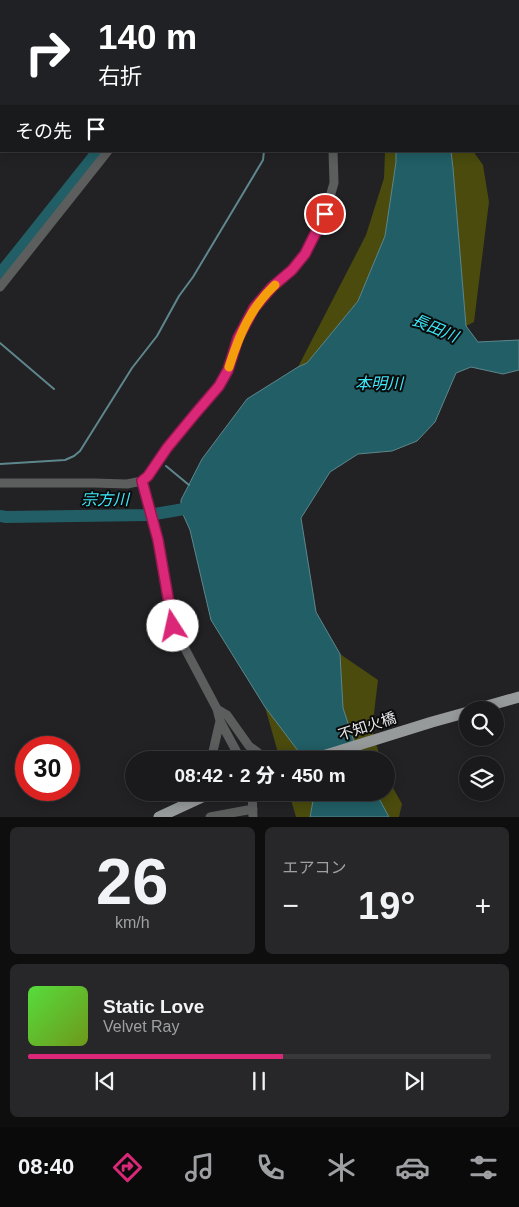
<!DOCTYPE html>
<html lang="ja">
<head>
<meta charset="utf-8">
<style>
  body { margin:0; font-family:Arial,"Noto Sans JP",sans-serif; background:#272628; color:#f1f3f6; height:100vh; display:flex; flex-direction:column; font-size:19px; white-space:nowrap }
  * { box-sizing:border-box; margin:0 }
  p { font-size:16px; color:#9fa0a3 }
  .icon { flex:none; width:28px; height:28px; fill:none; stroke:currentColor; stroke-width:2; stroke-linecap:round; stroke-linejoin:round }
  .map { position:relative; height:817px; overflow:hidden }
  .side { display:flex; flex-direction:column; gap:10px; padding:10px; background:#0e0e0f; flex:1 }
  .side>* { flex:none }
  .hud { position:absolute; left:0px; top:0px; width:520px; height:152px; box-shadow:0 2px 12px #0003,0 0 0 1px #38383a; background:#202124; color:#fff; overflow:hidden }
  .controls { position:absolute; left:459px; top:701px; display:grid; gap:10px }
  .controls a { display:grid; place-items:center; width:45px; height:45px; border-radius:50%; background:#1a191b; box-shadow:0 2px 12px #0003,0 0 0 1px #38383a; font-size:25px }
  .speed { position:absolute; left:15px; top:736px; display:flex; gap:10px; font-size:25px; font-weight:700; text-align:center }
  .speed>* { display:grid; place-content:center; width:65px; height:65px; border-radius:50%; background:#1a191b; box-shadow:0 2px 12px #0003,0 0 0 1px #38383a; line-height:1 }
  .speed .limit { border:8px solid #d22; background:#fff; color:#111 }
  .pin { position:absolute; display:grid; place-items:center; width:42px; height:42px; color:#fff; margin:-21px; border:2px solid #fff; border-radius:50%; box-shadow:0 1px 5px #0007 }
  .me { position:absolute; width:55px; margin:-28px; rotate:350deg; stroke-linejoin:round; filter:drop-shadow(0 0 4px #0008) }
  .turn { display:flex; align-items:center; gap:18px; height:105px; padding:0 15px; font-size:22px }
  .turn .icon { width:65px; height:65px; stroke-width:2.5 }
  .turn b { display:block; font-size:35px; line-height:42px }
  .then { display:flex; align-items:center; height:48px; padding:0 15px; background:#0003; gap:10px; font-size:19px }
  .big { font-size:38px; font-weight:800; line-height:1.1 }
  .side .tile { flex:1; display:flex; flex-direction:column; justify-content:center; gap:8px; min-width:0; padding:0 18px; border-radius:8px; background:#272628 }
  .side .dial { align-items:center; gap:0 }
  .dial b { font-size:65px; line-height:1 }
  .song { display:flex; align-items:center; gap:15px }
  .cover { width:60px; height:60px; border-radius:8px; background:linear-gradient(135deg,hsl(110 70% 55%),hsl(80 70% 35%)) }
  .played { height:5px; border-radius:2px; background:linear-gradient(90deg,#db2777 55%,#38383a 55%) }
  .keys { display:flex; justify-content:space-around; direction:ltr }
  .heat { display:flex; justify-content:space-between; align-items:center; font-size:28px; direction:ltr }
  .side .tiles { flex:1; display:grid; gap:10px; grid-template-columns:1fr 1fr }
  .tile:last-child { grid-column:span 2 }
  .trip { position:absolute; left:125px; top:751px; width:270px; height:50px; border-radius:25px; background:#1a191b; box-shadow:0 2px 12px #0003,0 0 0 1px #38383a; font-weight:800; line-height:50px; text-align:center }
  .menu { display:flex; height:80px; justify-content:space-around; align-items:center; background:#0a0a0b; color:#9fa0a3 }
  .menu .icon { width:35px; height:35px }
  .menu .active { color:#db2777 }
  .menu b { font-size:22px; color:#f1f3f6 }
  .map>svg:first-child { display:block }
  .green { fill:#4a4b0d }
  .water { fill:#215e65; stroke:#5d878d }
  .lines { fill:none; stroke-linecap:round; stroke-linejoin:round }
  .stream { stroke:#5d878d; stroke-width:2 }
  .river { stroke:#215e65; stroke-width:12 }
  .minor { stroke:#5c5e5e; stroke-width:9 }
  .major { stroke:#969a9b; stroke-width:11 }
  .route-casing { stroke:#8e194d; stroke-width:12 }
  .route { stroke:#db2777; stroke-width:9 }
  .slow { stroke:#f59e0b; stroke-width:9 }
  .labels { text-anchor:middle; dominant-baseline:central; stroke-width:4; stroke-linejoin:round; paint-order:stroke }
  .street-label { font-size:15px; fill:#e8e8ea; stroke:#0b0b0c }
  .water-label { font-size:16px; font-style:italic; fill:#3ce8f9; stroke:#0b0b0c }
</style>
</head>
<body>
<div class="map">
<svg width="519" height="817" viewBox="0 0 519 817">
  <rect width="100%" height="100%" fill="#222124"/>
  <!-- green -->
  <path class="green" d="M385,151H396V162L385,236L358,301L307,363L298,367L366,235L384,178Z
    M451,151H473L483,165L489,202L474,322L466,326L453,168Z
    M340,654L378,680L372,730L381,760H360L343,708Z
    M265,707L305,760H280Z
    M386,775L402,804L399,817H389L376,793L386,792Z
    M289,793H313V801L310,817H296Z"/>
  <!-- water -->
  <path class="water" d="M396,151H451L453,168L466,326L478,342L519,340V370L503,374L471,367L456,373L435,422L417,441L392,451L358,454L330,472L301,518L316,612L340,654L343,708L360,760H305L265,707L211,620L190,530L181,510V500L202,459L247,399L298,367L307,363L358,301L385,236L396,162Z
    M313,792L376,793L389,817H310L313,801Z"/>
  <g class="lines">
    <!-- stream -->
    <path class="stream" d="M0,343L54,389
      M0,464L65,460L74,456L80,451L132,368L157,336L179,296L193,277L263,160L264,151
      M166,466L189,485"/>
    <!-- river -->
    <path class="river" d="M190,0L191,1
      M0,274L98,151
      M0,516L6,517L149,515L196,507"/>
    <!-- minor -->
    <path class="minor" d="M200,0L201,1
      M265,0L266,1
      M0,287L108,151
      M142,481L158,540L173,626L217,709L220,721L211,760
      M0,483H94L127,484L142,481L148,476L167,448L195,414L219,386L228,370L238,338L254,308L272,287L292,270L305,254L325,214L334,183L333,151
      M217,709L227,715L249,746L268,760
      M220,721L241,760
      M252,792L253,817
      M210,817L253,809"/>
    <!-- major -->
    <path class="major" d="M473,710L519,697
      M310,760L432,722L468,712
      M159,817L213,792"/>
  </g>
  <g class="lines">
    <defs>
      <path id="route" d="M173,626L158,540L142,481L148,476L167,448L195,414L219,386L228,370L238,338L254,308L272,287L292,270L305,254L325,214"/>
    </defs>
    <!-- route casing -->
    <use href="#route" class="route-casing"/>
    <!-- route -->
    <use href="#route" class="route"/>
    <!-- slow -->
    <path class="slow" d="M229,367C239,336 250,308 275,285"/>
  </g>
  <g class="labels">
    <!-- street labels -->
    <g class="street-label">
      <text transform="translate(367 726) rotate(-18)">不知火橋</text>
    </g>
    <!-- water labels -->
    <g class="water-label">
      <text transform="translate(435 328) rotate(23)">長田川</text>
      <text x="379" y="383">本明川</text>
      <text x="105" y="499">宗方川</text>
    </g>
  </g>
</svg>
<div class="controls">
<a><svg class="icon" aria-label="search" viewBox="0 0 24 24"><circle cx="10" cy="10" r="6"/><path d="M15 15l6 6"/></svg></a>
<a><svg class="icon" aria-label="layers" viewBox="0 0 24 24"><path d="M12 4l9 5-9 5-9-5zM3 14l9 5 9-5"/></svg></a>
</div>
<div class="speed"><div class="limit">30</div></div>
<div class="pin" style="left:325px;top:214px;background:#d93025"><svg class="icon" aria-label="arrive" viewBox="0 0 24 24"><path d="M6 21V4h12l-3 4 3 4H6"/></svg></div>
<svg class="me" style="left:173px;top:626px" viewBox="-20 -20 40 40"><circle r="19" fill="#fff"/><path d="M0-13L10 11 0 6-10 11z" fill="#db2777"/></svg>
<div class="trip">08:42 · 2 分 · 450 m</div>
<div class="hud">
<div class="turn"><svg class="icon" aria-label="right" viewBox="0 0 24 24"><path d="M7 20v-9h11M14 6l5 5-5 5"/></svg><div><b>140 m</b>右折</div></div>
<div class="then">その先<svg class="icon" aria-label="arrive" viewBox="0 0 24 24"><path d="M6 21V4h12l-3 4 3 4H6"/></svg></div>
</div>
</div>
<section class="side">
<div class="tiles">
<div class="tile dial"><b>26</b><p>km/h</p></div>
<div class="tile"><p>エアコン</p>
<div class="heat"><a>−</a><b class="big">19°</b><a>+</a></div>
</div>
<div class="tile">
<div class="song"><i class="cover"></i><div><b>Static Love</b><p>Velvet Ray</p></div></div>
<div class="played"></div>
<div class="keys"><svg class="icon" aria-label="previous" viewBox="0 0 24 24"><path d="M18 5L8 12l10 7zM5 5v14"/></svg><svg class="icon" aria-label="pause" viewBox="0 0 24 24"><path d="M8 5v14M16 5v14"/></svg><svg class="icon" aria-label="next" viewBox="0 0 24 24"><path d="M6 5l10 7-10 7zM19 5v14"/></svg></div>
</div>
</div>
</section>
<nav class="menu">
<b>08:40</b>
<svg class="icon active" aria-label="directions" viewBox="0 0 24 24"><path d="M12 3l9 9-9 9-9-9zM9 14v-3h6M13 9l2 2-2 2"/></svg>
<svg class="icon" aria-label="music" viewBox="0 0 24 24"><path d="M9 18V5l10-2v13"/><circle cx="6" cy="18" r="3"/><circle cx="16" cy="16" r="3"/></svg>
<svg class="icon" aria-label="phone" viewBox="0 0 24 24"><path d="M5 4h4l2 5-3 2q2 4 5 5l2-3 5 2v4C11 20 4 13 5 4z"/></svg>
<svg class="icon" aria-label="climate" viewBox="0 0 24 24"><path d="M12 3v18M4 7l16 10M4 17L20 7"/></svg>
<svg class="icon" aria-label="car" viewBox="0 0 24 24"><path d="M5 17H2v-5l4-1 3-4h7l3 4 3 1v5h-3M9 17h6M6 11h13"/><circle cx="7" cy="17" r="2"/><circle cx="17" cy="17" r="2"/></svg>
<svg class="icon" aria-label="filters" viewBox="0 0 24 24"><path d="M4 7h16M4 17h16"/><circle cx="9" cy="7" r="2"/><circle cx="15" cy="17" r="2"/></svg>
</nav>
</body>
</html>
